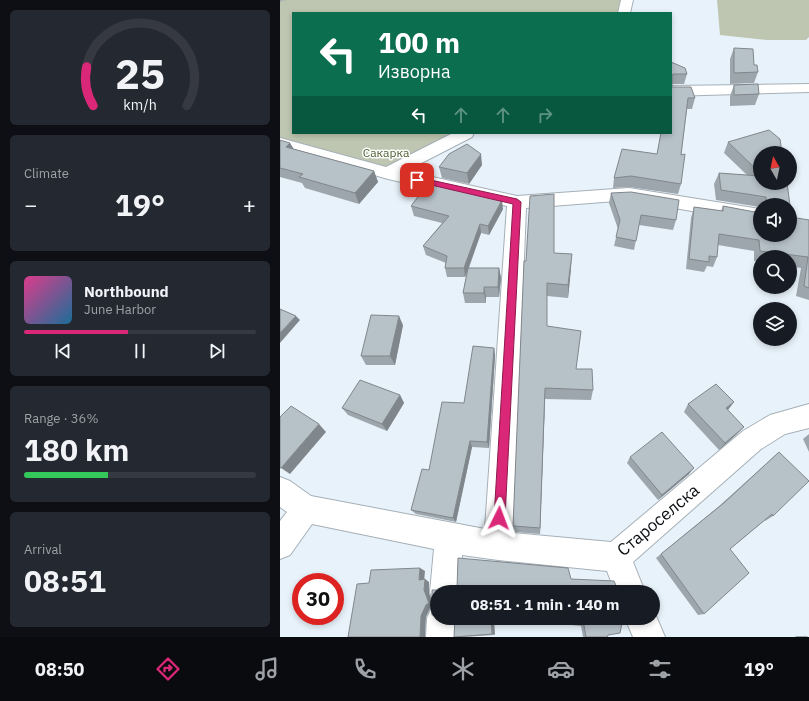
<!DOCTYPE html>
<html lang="en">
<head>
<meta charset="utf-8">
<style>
  body { margin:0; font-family:"IBM Plex Sans",sans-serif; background:#242831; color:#f1f3f6; height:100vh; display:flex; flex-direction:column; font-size:15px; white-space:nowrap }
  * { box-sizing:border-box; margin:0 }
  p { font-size:13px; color:#9ea1a6 }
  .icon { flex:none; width:22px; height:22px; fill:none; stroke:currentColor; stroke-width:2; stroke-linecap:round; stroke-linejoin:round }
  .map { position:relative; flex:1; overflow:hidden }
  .sheet { display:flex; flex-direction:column; gap:10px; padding:10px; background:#0d0f14; width:280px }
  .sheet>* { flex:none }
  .top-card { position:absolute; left:12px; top:12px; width:380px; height:122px; border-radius:0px; box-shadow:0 2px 6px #0003; background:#0b6e4f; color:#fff; overflow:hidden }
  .needle { width:26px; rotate:351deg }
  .controls { position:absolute; left:473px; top:146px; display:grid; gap:8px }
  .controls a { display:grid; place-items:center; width:44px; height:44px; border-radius:50%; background:#171b24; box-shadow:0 2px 6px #0003; font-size:20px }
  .speed { position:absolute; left:12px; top:573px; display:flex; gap:8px; font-size:20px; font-weight:700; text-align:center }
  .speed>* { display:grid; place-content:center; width:52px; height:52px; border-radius:50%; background:#171b24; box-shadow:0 2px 6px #0003; line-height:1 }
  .speed .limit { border:6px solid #d22; background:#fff; color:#111 }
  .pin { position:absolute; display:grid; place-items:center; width:34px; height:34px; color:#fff; margin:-17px; border-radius:8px; box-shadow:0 2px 6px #0006 }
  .me { position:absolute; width:44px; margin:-22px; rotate:3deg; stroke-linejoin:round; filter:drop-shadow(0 0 3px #0008) }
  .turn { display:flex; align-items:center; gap:14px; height:84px; padding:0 20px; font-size:18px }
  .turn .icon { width:52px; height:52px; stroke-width:2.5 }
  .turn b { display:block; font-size:28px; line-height:34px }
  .lanes { display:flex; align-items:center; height:38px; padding:0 20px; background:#0003; justify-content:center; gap:20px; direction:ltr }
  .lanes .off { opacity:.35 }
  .big { font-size:30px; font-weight:700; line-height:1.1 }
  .sheet .card { flex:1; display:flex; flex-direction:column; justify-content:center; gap:6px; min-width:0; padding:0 14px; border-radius:6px; background:#242831 }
  .sheet .dial { align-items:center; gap:0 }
  .dial svg { height:104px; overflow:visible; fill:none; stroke:#363941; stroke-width:7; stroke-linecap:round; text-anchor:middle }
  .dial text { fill:#f1f3f6; stroke:none }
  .song { display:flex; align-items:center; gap:12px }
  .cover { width:48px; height:48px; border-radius:6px; background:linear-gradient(135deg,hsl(330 70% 55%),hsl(200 70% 35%)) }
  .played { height:4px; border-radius:2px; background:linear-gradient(90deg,#db2777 45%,#363941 45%) }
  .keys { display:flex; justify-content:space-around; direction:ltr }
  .heat { display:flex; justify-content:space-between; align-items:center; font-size:22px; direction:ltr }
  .charge { height:6px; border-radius:3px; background:linear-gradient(90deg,#34c759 36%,#363941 0) }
  .trip { position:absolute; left:150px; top:585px; width:230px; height:40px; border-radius:20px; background:#171b24; box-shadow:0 2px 6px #0003; font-weight:700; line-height:40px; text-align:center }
  .dock { display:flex; height:64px; justify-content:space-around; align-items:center; background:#090b0e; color:#9ea1a6 }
  .dock .icon { width:28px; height:28px }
  .dock .on { color:#db2777 }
  .dock b { font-size:18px; color:#f1f3f6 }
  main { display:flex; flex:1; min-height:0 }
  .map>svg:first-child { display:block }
  .green { fill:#bec6b1 }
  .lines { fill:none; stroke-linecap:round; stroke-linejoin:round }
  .minor-casing { stroke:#a6b0b7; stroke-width:2 }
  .path { stroke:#a3acb2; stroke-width:1.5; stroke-dasharray:2.5 1.5; stroke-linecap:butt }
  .minor { fill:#fff; fill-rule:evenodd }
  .wall { fill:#9da6ac }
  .shaded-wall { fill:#80878c }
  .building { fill:#b7c1c8; stroke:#80878c }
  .route { fill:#db2777; stroke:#8e194d }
  .labels { text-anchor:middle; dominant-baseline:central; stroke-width:3; stroke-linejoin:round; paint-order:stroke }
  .far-park-label { font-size:12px; fill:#4d5d2e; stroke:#fefefe }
  .near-street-label { font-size:17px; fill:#0a0e10; stroke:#fefefe }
</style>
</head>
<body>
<main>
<section class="sheet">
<div class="card dial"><svg viewBox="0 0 100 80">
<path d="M14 69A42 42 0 1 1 86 69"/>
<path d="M14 69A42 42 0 0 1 9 39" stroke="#db2777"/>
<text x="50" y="56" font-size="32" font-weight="700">25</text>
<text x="50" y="72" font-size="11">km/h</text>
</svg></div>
<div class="card"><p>Climate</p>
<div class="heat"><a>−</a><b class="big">19°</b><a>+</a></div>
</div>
<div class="card">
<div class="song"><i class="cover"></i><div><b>Northbound</b><p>June Harbor</p></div></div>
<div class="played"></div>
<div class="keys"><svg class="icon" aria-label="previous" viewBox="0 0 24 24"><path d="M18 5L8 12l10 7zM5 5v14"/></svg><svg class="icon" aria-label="pause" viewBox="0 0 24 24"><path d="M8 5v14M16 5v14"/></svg><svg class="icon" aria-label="next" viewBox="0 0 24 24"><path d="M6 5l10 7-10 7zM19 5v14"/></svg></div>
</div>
<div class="card"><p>Range · 36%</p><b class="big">180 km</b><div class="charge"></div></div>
<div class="card"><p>Arrival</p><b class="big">08:51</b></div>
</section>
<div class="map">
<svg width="529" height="637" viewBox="0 0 529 637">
  <rect width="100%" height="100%" fill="#e8f2fa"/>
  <!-- green -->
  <path class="green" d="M0,0H347L344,13H13V133H186L108,173L0,143Z
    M437,0H529V37L526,40H487L440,35Z"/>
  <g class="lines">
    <defs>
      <path id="minor" d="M341,0H353L350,13H338Z
        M529,84V92L391,96V86Z
        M173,133H194L192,137L126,171L237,196L349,188L480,209V223L349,200L246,208L233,533L331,542L463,431L490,415L529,404V428L505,434L481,449L353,562L365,592H335L327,571L218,560L182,555L180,592H157V604L154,603L150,592L154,549L32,524L10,555L0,559V521L7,512L0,507V477L10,481L31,496L205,529L227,206L108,179L0,148V138L106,167Z
        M157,605V618H179L178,637H146L147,618L152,607Z
        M373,609L385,637H353L345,618H373Z"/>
    </defs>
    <!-- minor casing -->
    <use href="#minor" class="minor-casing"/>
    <!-- path -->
    <path class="path" d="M0,1L5,0"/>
    <!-- minor -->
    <use href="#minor" class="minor"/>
  </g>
  <!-- wall -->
  <path class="wall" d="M454,48L474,65L478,72L474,83L450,84V59Z
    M391,62L407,74L404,84H392V87L415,98L412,109H407L401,155V184L398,194L349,187L333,188L334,178L377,154L381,133H391Z
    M454,85L479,94L475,105L450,106V96Z
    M0,140L10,143L14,149L94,171L98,182L79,204L25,188L22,183L0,177Z
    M448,142L480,153V183L509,205H480V207L436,200L434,184L439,173L467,175L444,153Z
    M202,165L189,184L162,178L159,167Z
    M331,193L396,220L393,230L359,225L354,250L334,246L338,229L329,203Z
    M131,206L223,209L209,235L201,233L189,268H219L221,278L219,297H206V303H185L183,293L187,272L185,277H167L165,268L166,263L146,255L143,246L162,223L134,216Z
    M443,206L480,213L529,220V300L516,296L521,268L510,266V257H480V262L474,261V251L438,245L437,257L433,267L427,266L424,272L406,269L411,218L414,207L441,211Z
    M274,253L291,268L288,298L267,296V326L296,369L313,390L311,400L265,399L260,534L235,532L233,526L246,261Z
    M123,325L115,365H86L81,356Z
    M214,348L215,356L209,448L192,447L176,522L136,514L131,510L149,470L184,403Z
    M120,395L124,403L107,431L68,415L62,408Z
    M408,404L447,410L457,434L439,450L404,412Z
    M529,434V452L523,439Z
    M499,452L493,516L485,521V520L450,549L424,614L418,615L376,558L438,507Z
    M350,457L409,474L378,500L347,463Z
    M175,618L215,635L182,637H174Z
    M280,618H343L327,637H303L301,626L281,624Z
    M516,636H527L528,637H515Z"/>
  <!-- shaded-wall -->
  <path class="shaded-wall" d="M10,143L16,154L6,147Z
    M201,154L202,165L189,184L187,173Z
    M94,171L98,182L79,204L75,193Z
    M222,200L223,209L209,235L208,226Z
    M200,224L201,233L185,277L184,268Z
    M292,254L291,268L288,298V285Z
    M219,268L221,278L219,297L218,287Z
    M204,287L206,297V303L204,293Z
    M16,316L20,320L0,343V333Z
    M119,316L123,325L115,365L110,356Z
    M214,348L215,356L209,448L207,442Z
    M265,388V399L260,534V528Z
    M120,395L124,403L107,431L102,424Z
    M454,402L448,410L440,416L446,408Z
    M39,424L46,432L10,474L1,468Z
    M464,427L457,434L439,450L445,443Z
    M190,441L192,447L176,522L173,518Z
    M414,468L409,474L378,500L382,495Z
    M140,568L145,571L144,582L139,580Z
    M145,579L149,582V593L154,605L151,606L146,617L145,637H140L141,616Z
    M211,618H214L215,635L212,634Z"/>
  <!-- building -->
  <path class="building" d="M454,48L473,49L474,65H477L478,72L454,73Z
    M391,62L405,68L407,74H393L392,76V87H411L415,98H408L401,155L405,154L401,184L351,176L334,178L342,149L377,154L381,133H391Z
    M478,84L479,94L454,95V85Z
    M489,130L500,139L502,153H480V173L448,142Z
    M0,140L10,143L6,147L94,171L75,193L19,177L23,174L0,168Z
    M187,144L201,154L187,173L159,167L169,154Z
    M439,173L480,176V183H507L510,205H486V197L441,190Z
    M150,181L222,200L208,226L200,224L184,268H165L167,256L143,246L169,216L131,206Z
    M351,192L399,200L396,220L361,215L356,241L336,237L340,220L331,193Z
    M274,194V253L292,254L288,285L267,283V326L301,331L296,369H312L313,390L265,388L260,528L233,526L244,261H246L250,196Z
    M443,206L480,213V235H510V209L511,217L529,220V288L524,286L528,257L480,251L479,240L439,234L437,257L429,256V262L409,259L414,207L443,211Z
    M188,268H219L218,287H204V293H183Z
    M0,309L16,316L0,333Z
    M91,315L119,316L110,356H81Z
    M193,346L214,348L207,442L190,441L173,518L131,510L142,469L149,470L162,402L184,403Z
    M80,380L120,395L102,424L62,408Z
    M436,384L454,402L446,408L464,427L445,443L408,404Z
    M11,406L39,424L1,468H0V417Z
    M382,432L414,468L382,495L350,457Z
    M499,452L529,481L493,516L492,514L450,549L469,573L424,614L381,554L445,502Z
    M178,558L288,568L291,579L334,581L339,592H157V615H152V590H175L177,589Z
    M140,568L139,580L145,579L144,590L149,603L146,605L141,616L140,637H68L77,584L89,583L91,570Z
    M175,618H211L212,634L174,637Z
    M281,618H343L340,633L328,635L327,637H306L304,625L282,622Z"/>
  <!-- route -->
  <path class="route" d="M137,177L237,199L241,202L225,518L224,522L219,524L215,522L214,518L233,204L134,181L133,180Z"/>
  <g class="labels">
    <!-- far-park labels -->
    <g class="far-park-label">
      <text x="106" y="152">Сакарка</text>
    </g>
    <!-- near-street labels -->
    <g class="near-street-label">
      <text transform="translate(378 520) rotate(-40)">Староселска</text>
    </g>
  </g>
</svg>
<div class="controls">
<a><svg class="needle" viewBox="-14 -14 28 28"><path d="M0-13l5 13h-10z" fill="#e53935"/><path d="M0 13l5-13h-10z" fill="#9ea1a6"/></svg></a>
<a><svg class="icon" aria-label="sound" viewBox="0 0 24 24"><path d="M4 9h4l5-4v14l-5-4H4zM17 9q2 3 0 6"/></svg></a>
<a><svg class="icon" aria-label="search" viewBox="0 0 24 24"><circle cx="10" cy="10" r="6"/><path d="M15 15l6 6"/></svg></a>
<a><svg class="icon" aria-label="layers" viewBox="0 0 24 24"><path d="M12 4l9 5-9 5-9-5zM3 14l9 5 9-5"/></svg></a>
</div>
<div class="speed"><div class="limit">30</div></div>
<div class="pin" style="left:137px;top:180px;background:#d93025"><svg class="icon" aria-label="arrive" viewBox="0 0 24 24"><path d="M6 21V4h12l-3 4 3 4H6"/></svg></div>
<svg class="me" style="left:219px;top:518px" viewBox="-20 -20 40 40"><path d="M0-17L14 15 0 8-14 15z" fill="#db2777" stroke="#fff" stroke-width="4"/></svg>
<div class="trip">08:51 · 1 min · 140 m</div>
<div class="top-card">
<div class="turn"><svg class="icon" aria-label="left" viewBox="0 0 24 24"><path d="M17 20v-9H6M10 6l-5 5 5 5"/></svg><div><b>100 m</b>Изворна</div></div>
<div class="lanes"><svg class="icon" aria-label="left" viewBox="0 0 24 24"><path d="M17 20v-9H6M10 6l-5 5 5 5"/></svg><svg class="icon off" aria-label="ahead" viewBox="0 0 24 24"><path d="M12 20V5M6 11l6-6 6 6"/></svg><svg class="icon off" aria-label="ahead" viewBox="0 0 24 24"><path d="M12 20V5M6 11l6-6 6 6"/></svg><svg class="icon off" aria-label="right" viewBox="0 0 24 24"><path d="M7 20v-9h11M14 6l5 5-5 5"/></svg></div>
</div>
</div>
</main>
<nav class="dock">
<b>08:50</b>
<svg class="icon on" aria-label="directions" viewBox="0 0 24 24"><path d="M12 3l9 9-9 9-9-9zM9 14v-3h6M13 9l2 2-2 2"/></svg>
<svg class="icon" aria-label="music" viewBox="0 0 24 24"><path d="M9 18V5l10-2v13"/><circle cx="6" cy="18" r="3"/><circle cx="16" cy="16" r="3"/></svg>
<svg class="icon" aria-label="phone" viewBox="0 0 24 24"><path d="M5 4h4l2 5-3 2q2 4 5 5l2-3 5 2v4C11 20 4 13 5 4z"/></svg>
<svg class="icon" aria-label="climate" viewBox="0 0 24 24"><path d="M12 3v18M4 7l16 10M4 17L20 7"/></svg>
<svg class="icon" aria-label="car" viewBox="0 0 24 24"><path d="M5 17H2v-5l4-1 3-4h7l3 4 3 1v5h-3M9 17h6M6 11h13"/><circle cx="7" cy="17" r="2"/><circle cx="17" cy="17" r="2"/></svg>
<svg class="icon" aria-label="filters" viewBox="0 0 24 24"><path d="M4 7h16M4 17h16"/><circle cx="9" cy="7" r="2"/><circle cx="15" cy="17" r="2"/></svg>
<b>19°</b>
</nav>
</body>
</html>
